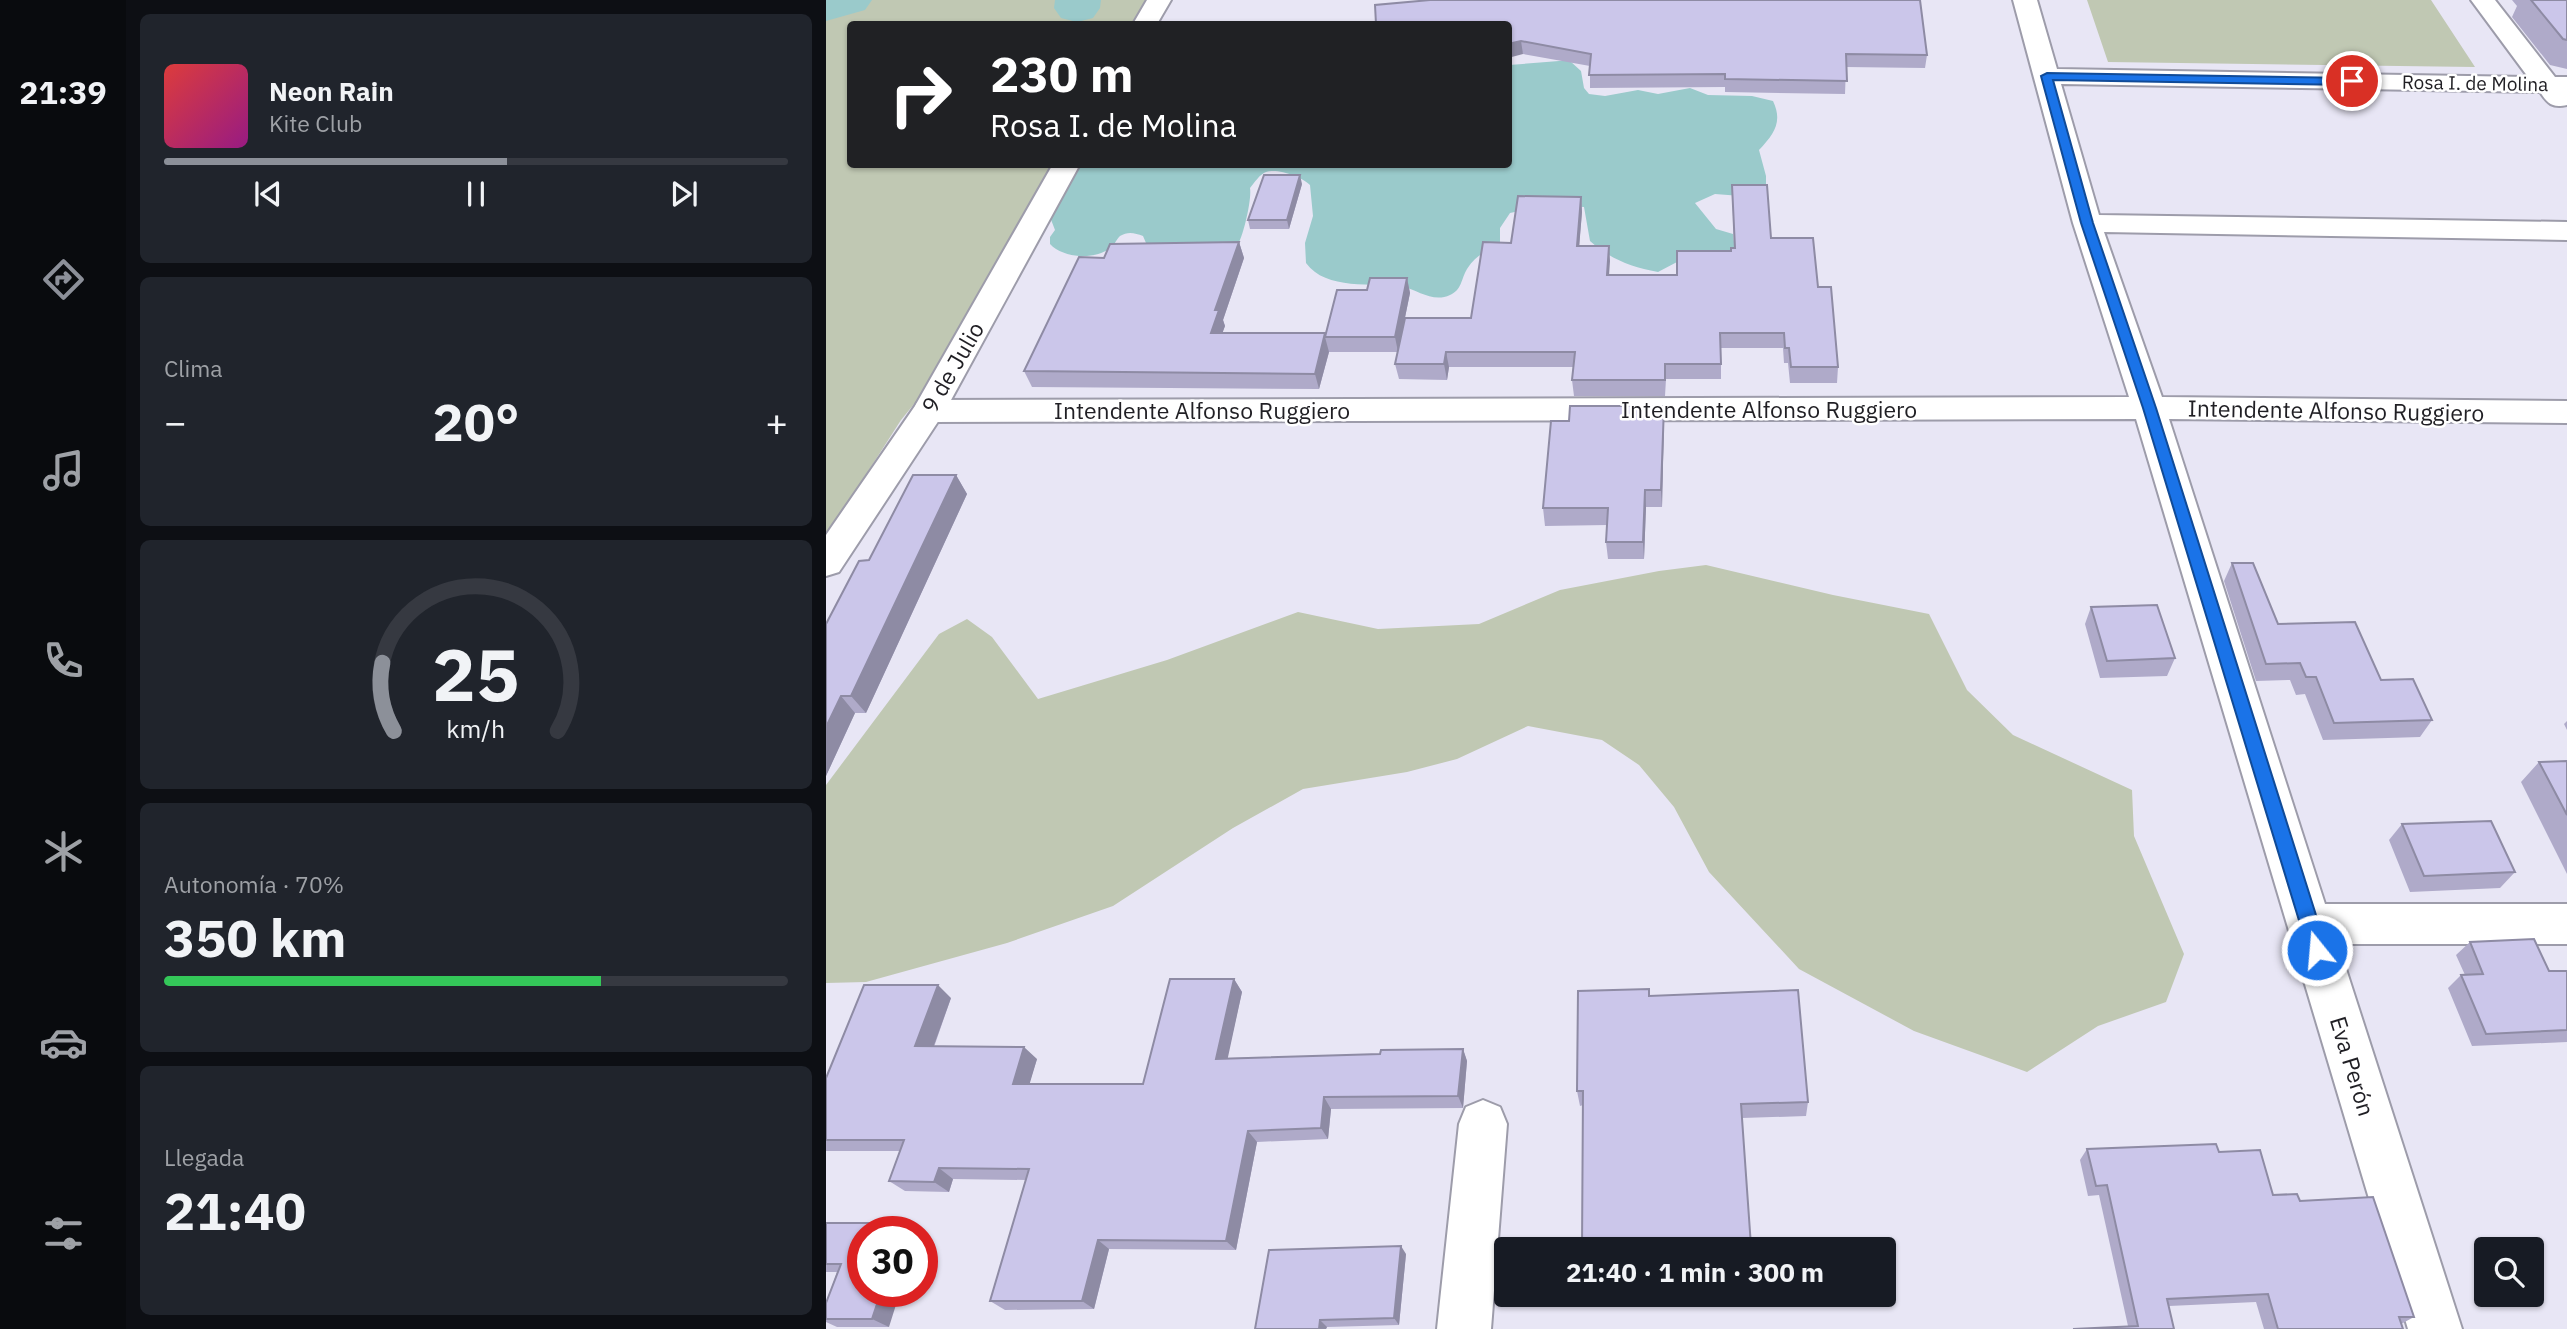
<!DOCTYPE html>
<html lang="es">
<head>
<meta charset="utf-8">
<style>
  body { margin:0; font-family:"IBM Plex Sans",sans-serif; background:#20242c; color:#f1f3f6; height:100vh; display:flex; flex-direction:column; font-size:26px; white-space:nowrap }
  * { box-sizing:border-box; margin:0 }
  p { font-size:23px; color:#9ea1a6 }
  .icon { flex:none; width:38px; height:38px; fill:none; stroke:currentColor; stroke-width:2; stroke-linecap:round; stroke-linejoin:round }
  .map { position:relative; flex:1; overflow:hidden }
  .details { display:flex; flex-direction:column; gap:14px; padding:14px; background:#0d0f14; width:700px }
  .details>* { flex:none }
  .top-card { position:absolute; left:21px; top:21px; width:665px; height:147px; border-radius:7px; box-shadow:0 2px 5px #0004; background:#202124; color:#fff; overflow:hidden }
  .buttons { position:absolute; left:1648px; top:1237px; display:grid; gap:14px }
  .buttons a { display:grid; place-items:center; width:70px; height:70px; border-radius:7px; background:#171b24; box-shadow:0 2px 5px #0004; font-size:35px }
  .speed { position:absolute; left:21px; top:1216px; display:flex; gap:14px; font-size:35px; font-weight:700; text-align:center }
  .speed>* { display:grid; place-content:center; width:91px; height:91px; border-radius:50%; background:#171b24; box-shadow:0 2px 5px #0004; line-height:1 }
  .speed .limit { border:10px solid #d22; background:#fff; color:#111 }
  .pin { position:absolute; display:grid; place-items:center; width:60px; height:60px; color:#fff; margin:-30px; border:4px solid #fff; border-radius:50%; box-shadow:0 2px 7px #0007 }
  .me { position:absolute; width:77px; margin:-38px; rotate:343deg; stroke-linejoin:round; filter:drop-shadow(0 0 5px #0008) }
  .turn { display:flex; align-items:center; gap:24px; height:147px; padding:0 28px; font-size:32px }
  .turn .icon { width:91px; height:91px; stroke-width:2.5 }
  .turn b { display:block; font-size:49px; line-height:60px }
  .big { font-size:52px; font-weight:700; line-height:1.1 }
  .details .widget { flex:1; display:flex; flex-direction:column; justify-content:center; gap:10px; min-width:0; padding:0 24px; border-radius:10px; background:#20242c }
  .details .dial { align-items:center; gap:0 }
  .dial svg { height:182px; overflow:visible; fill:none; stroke:#363941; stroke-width:7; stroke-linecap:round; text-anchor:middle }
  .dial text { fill:#f1f3f6; stroke:none }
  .song { display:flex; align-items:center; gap:21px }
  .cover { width:84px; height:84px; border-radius:10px; background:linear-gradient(135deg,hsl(0 70% 55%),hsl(310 70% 35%)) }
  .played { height:7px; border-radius:4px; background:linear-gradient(90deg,#8c9099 55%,#363941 55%) }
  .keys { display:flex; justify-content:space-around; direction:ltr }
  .heat { display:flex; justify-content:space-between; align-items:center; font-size:38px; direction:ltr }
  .charge { height:10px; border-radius:5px; background:linear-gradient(90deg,#34c759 70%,#363941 0) }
  .trip { position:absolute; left:668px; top:1237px; width:402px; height:70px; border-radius:7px; background:#171b24; box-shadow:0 2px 5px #0004; font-weight:700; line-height:70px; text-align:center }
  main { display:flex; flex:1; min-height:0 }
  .tabs { display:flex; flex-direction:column; width:126px; justify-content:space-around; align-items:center; background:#090b0e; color:#9ea1a6 }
  .tabs .icon { width:49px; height:49px }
  .tabs .active { color:#8c9099 }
  .tabs b { font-size:32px; color:#f1f3f6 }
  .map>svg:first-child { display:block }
  .green { fill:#c0c8b3 }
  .water { fill:#9acacb }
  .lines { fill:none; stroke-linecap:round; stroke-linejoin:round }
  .river { fill:#9acacb; fill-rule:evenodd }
  .minor-casing { stroke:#9d9caa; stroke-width:4 }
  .secondary-casing { stroke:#9d9caa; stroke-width:4 }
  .minor { fill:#fff; fill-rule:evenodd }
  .secondary { fill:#fff; fill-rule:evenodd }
  .wall { fill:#afaac9 }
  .shaded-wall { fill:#8e8ba4 }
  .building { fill:#cbc6ea; stroke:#8e8ba4; stroke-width:2 }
  .route { fill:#1a73e8; stroke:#114b97; stroke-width:2 }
  .labels { text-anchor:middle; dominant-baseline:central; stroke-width:5; stroke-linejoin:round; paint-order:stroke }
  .far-street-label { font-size:19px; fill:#201f24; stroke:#fff }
  .street-label { font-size:23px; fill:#201f24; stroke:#fff }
</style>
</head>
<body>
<main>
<nav class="tabs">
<b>21:39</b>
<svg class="icon active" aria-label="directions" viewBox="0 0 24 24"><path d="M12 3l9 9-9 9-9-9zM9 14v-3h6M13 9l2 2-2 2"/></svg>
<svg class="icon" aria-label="music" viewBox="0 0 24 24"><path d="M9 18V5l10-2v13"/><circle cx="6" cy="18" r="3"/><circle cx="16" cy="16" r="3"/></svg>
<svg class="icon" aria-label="phone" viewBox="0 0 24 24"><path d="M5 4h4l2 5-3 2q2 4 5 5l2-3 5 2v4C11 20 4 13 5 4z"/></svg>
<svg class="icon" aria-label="climate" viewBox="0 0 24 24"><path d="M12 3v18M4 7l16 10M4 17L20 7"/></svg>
<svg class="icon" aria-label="car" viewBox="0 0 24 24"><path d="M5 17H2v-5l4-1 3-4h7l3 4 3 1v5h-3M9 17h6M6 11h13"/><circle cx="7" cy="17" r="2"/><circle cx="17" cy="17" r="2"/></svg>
<svg class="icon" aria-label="filters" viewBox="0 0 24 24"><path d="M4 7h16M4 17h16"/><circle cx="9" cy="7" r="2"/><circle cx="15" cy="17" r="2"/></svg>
</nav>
<section class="details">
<div class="widget">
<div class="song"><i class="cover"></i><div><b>Neon Rain</b><p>Kite Club</p></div></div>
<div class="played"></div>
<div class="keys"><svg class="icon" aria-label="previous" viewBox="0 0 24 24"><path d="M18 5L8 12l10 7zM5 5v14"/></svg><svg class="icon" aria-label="pause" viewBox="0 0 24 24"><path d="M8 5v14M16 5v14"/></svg><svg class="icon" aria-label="next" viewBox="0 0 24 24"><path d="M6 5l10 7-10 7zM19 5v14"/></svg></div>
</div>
<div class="widget"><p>Clima</p>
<div class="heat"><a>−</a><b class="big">20°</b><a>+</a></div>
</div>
<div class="widget dial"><svg viewBox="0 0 100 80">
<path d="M14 69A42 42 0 1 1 86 69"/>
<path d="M14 69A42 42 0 0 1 9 39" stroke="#8c9099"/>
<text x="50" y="56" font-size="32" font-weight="700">25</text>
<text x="50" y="72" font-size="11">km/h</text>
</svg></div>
<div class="widget"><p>Autonomía · 70%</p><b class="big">350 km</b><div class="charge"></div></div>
<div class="widget"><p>Llegada</p><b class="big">21:40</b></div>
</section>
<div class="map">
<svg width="1741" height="1329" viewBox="0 0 1741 1329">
  <rect width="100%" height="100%" fill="#e8e6f5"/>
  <!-- green -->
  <path class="green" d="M0,0H331L318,24H24V164L241,165L146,333L75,420L0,537Z
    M1261,0H1605L1649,67L1282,62Z
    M880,565L1007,595L1103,614L1141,690L1187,735L1306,790L1308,836L1358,954L1340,1002L1272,1026L1201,1072L1088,1031L973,969L883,872L848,807L813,765L776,740L702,726L631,759L581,772L477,789L407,828L287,906L181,943L40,982L0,983V785L113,634L141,619L166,637L212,699L341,660L472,612L552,629L653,624L734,590L833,571Z"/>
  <!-- water -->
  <path class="water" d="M733,61H744L755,71L758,88L763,94L779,96L812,90L832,94L864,88L882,95L926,96L947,101C957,122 948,134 933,150L940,176V190L915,196L889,194L869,203L890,229L907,234L909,250L885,262H851L832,272C805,267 786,260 764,241L758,207L720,205L684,213L674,228V243C659,255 653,251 641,269C635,279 636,290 624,295C607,303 592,290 577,287C547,282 500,291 480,263L479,243L487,216L484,185C476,177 452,168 440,172C434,174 428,183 424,188C426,199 417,238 411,246L318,251L320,243L317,236C309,233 302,231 294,236C290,240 288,246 283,249C267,260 237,258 224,244V237L229,230L224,217C229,206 239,201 237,188L250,165L682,164L683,65Z"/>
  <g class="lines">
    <!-- river -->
    <path class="river" d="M0,0H46L39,10L0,21Z
      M229,0H275L274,8L267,18L251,22L235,18L228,8Z"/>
    <defs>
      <path id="minor" d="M1187,0H1211L1231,69L1702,77L1645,0H1669L1729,77H1741V105C1726,108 1722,104 1714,92L1235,84L1273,215L1741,222V240L1278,232L1336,397L1741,401V423L1343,419L1499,904H1741V944H1512L1636,1329H1582L1310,419L103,422L91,419L87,411L91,403L103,400L1303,397L1247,223Z
        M657,1100L674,1107L681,1124L665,1329H611L633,1124L640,1107Z"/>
      <path id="secondary" d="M321,0H345L331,24H307Z
        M227,164H254L119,411L13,572L0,576V535L89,406Z"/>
    </defs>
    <!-- minor casing -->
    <use href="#minor" class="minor-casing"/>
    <!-- secondary casing -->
    <use href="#secondary" class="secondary-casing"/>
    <!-- minor -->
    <use href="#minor" class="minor"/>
    <!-- secondary -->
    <use href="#secondary" class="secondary"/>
  </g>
  <!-- wall -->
  <path class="wall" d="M1686,0H1741V69L1724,65L1686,17L1691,6Z
    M682,24L1101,55L1099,68L1020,67L1019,94L899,92V87L764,88V66L697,54Z
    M476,184L463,229H424L422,220Z
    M906,185L945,238L992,287L1012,367L1011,383H964L962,363H958L957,348H895V379H840L839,396H748L746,380L747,367H623L621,380L573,379L569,364L572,352H503L493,389L206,387L198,371L413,242L418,258L397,320L399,326L396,333H499L541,290L581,278L584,293L577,327L645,318L685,243L755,197L756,212L753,246H783V275H851L905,251L908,248Z
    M838,406L836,507H820L818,559H782L780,542L781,525L719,526L717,508L743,421Z
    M130,475L141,494L40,713H29L0,776V624L43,560Z
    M1406,563L1452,624L1555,680L1606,720L1594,737L1497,740L1479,694L1470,695L1464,680L1430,681L1398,581Z
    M1265,607L1349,658L1341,676L1274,678L1259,624Z
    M1741,721V730L1738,724Z
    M1741,761V874L1695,782L1713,762Z
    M1576,824L1689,872L1674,888L1584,892L1563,840Z
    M1644,942L1723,971H1741V1042L1646,1046L1622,988L1635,975H1639L1630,955Z
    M408,979L416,992L401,1058L554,1054L637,1049L641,1061L637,1108L505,1109L502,1139L431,1142L410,1250L283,1249L268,1309L179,1310L164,1301L200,1180L127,1179L123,1192L79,1191L63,1181L74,1151H0V1078L125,998L108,1047L211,1059L203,1084H317Z
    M824,996L982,1102L980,1116L916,1118L924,1250H756L757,1105L754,1106L751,1091Z
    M1261,1149L1393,1152L1447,1195L1474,1201L1588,1317L1575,1324L1577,1329H1438L1430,1302L1343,1306L1348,1329L1302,1326L1273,1195L1262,1196L1254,1160Z
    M0,1223L63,1327H11L0,1322V1303L11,1272H0Z
    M580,1254L573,1325L501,1327L500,1329H429Z"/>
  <!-- shaded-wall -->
  <path class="shaded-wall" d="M695,41L697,54L682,58V44Z
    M474,175L476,184L463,229L461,220Z
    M755,197L756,212L752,261L751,246Z
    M413,242L418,258L397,320L399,326L391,348L385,333L389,310Z
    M783,246L784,261L782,290L781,275Z
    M581,278L584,293L572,352L569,337Z
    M499,333V337L503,352L493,389L489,374Z
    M620,352L623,367L621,380L618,364Z
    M838,406V423L836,507L835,490Z
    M130,475L141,494L40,713L25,696Z
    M819,490L820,507L818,559L817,542Z
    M15,696L29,713L0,776V727Z
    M408,979L416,992L399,1071L390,1059Z
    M112,985L125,998L103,1059L89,1046Z
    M198,1047L211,1059L200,1096L187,1084Z
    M637,1049L641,1061L637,1108L632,1096Z
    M498,1097L505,1109L502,1139L495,1128Z
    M422,1131L431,1142L410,1250L400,1241Z
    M113,1168L127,1179L123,1192L108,1182Z
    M79,1223L93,1232H76Z
    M272,1240L283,1249L268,1309L256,1301Z
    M575,1246L580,1254L573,1325L568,1318Z
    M55,1292H74L63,1327L46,1319Z
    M494,1320L501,1327L500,1329H493Z"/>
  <!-- building -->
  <path class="building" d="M604,0H1094L1101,55L1020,54L1021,81L899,79V74L763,75L765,54L695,41L682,44V24H550L549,5Z
    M1705,0H1741V40L1737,39Z
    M438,175H474L461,220H422Z
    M906,185H941L945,238H987L992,287H1005L1012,367H965L963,348H959L958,333H894L895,364H839V380H746L749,352H620L618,364H569L579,318H645L657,242L685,243L692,196L755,197L751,246H783L781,275H851V251H905V248H909Z
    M413,242L389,310H393L385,333H499L489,374L198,371L253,257L278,258L284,244Z
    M544,278H581L569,337H499L511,290H541Z
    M744,406H838L835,490H819L817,542H780L782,508H717L725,421H743Z
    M87,475H130L25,696H15L0,727V624L33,561L43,560Z
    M1406,563H1427L1452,624L1529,622L1555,680L1587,679L1606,720L1508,723L1490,677H1480L1474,663L1440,664Z
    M1331,605L1349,658L1281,661L1265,607Z
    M1741,761V815L1713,762Z
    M1665,821L1689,872L1598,876L1576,824Z
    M1708,939L1723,971H1741V1030L1660,1034L1635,975L1657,974L1644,942Z
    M344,979H408L390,1059L554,1054L555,1050L637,1049L632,1096L498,1097L495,1128L422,1131L400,1241L272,1240L256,1301H164L203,1169L113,1168L108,1182L63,1181L78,1140H0V1078L38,985H112L89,1046L198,1047L187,1084H317Z
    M823,989V996L972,990L982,1102L915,1104L925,1246L756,1249L757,1091H751L752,991Z
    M1390,1144L1393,1152L1434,1150L1447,1195L1471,1194L1474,1201L1547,1197L1588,1317H1573L1577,1329H1452L1442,1294L1341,1299L1348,1329H1247L1312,1326L1281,1185L1270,1186L1261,1149Z
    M0,1223H79L76,1232H37V1292H55L46,1319H0V1303L15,1264H0Z
    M575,1246L568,1318L494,1320L493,1329H429L443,1250Z"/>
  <!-- route -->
  <path class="route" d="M1221,73L1526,78L1532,81L1526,85L1227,80L1267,223L1330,408L1501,950L1498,956L1491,958L1485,956L1482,950L1317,408L1255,223L1215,76Z"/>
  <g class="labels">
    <!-- far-street labels -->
    <g class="far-street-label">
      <text transform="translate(1649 83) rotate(1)">Rosa I. de Molina</text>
    </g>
    <!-- street labels -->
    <g class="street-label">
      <text transform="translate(126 367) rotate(-60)">9 de Julio</text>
      <text x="943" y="409">Intendente Alfonso Ruggiero</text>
      <text x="376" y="410">Intendente Alfonso Ruggiero</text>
      <text transform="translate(1510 410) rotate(1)">Intendente Alfonso Ruggiero</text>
      <text transform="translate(1527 1066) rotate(73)">Eva Perón</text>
    </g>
  </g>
</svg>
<div class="buttons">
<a><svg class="icon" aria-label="search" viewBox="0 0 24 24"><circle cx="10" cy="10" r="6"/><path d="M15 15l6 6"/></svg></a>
</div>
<div class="speed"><div class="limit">30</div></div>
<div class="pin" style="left:1526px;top:81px;background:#d93025"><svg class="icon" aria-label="arrive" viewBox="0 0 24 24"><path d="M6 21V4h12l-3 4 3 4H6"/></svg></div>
<svg class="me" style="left:1491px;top:950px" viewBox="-20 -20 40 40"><circle r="17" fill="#1a73e8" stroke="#fff" stroke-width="3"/><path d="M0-11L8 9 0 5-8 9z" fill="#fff"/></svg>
<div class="trip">21:40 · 1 min · 300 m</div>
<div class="top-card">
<div class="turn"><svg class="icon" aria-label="right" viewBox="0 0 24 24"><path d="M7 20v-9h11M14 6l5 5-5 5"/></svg><div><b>230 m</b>Rosa I. de Molina</div></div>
</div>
</div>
</main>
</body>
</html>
